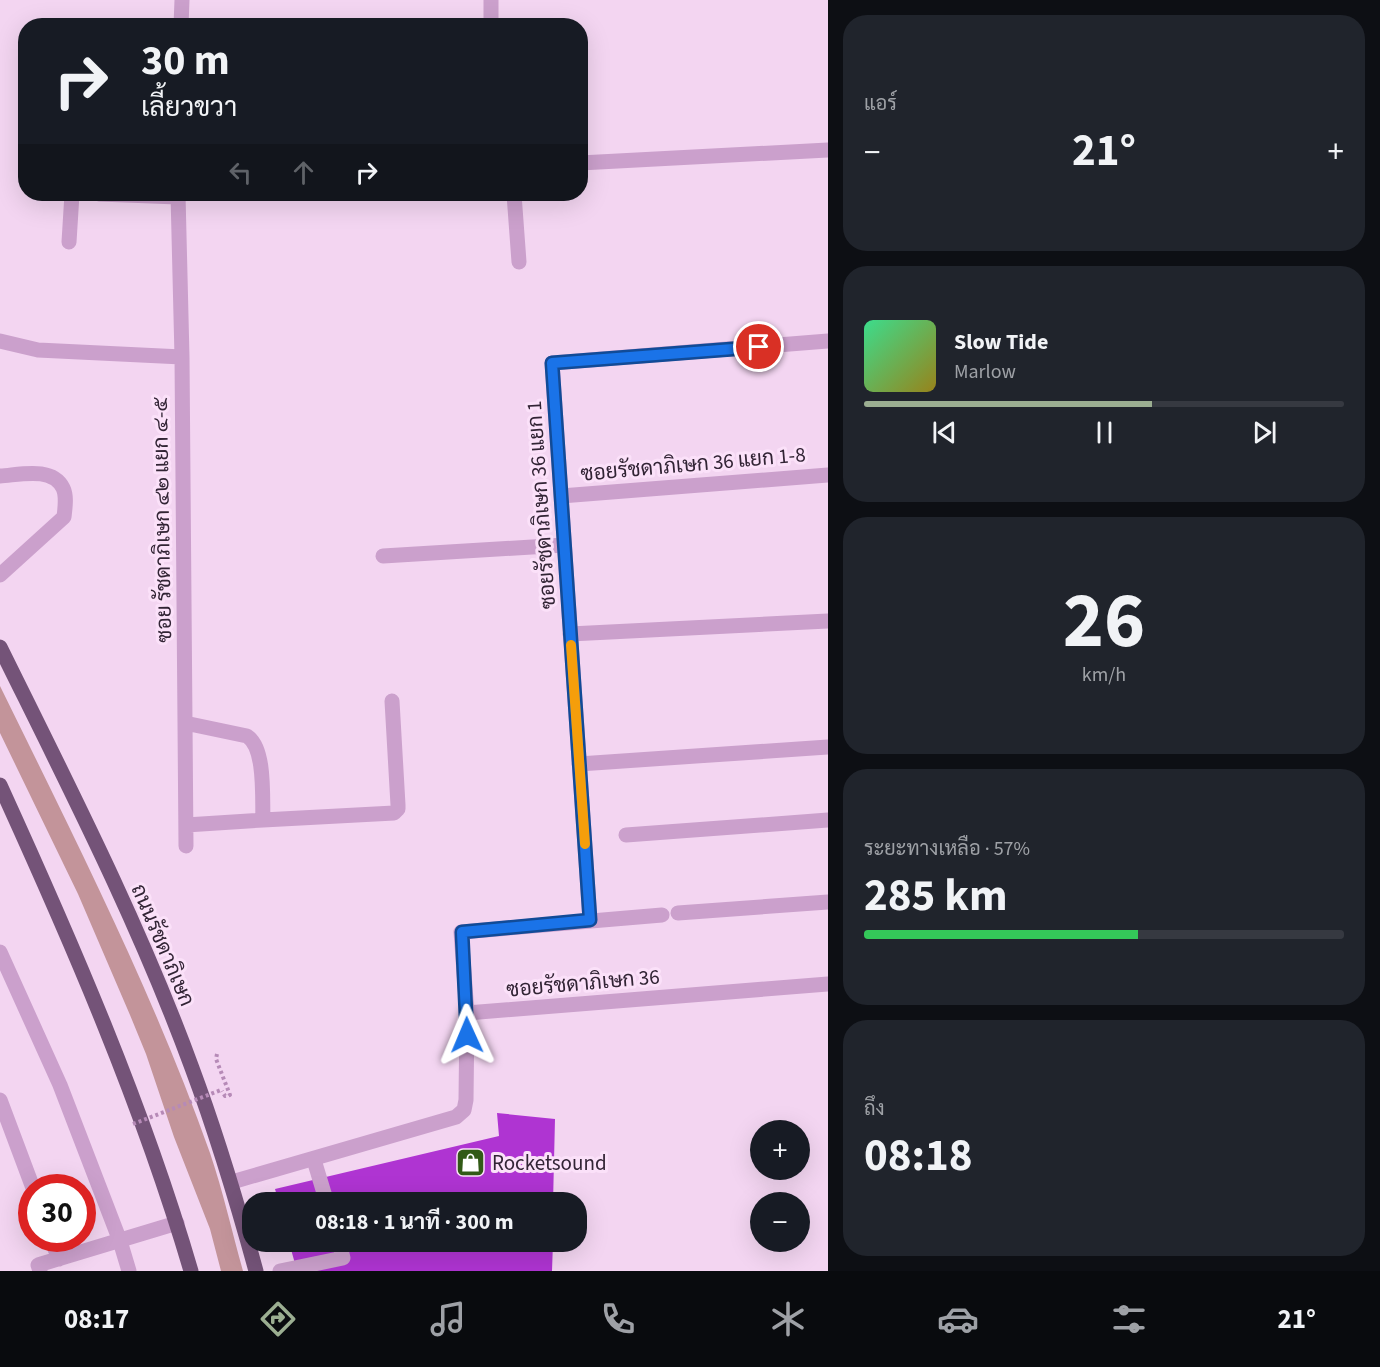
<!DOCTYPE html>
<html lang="th">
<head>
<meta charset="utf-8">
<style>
  body { margin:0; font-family:"Source Sans 3",Sarabun,sans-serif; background:#20242c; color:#f1f3f6; height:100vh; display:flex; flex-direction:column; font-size:22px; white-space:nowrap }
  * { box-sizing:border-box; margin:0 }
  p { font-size:20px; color:#9ea1a6 }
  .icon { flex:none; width:33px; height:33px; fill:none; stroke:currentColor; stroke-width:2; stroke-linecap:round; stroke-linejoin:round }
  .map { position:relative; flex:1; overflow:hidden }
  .sheet { display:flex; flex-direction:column; gap:15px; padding:15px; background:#0d0f14; width:552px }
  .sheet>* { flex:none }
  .guide { position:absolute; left:18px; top:18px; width:570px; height:183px; border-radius:24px; box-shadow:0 6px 24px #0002; background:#171b24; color:#f1f3f6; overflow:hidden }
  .buttons { position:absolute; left:750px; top:1120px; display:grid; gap:12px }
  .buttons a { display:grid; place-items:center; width:60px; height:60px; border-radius:50%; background:#171b24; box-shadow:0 6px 24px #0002; font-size:30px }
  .speed { position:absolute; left:18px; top:1174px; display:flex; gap:12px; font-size:30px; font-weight:700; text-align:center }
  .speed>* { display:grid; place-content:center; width:78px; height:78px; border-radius:50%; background:#171b24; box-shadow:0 6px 24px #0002; line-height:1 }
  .speed .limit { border:9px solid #d22; background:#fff; color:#111 }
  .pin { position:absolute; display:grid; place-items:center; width:51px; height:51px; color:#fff; margin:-26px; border:3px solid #fff; border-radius:50%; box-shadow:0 2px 6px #0007 }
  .me { position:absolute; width:66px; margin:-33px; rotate:359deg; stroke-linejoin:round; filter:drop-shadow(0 0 4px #0008) }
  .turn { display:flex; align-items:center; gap:21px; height:126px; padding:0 24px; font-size:27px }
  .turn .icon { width:78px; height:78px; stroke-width:2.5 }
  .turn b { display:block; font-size:42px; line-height:51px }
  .lanes { display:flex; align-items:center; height:57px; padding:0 24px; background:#0003; justify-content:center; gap:30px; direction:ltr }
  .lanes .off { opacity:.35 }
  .big { font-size:45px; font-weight:700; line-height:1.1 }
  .sheet .tile { flex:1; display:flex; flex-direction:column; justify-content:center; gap:9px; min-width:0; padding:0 21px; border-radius:24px; background:#20242c }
  .sheet .dial { align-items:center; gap:0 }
  .dial b { font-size:78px; line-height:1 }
  .song { display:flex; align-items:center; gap:18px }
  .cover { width:72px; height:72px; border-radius:9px; background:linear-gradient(135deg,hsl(150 70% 55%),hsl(50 70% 35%)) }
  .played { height:6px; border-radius:3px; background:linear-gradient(90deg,#9bae91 60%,#363941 60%) }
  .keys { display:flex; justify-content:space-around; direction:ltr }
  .heat { display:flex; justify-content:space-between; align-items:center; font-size:33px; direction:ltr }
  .charge { height:9px; border-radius:4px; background:linear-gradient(90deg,#34c759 57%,#363941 0) }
  .trip { position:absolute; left:242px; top:1192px; width:345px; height:60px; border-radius:24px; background:#171b24; box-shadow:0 6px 24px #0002; font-weight:700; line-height:60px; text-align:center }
  .tabs { display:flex; height:96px; justify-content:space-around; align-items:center; background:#090b0e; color:#9ea1a6 }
  .tabs .icon { width:42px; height:42px }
  .tabs .selected { color:#9bae91 }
  .tabs b { font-size:27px; color:#f1f3f6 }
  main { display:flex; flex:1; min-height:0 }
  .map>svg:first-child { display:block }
  .green { fill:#c3949a }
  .building { fill:#af34d2 }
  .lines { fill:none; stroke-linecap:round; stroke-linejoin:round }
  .path { stroke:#b68ab7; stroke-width:4; stroke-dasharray:3 3; stroke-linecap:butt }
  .minor { stroke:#cba0cc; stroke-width:15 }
  .major { stroke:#745378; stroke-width:15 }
  .path-bridge { stroke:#b68ab7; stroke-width:4; stroke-dasharray:3 3; stroke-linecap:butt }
  .route-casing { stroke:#114b97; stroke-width:15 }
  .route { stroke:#1a73e8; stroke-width:10 }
  .slow { stroke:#f59e0b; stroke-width:10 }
  .labels { text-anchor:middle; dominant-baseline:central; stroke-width:6; stroke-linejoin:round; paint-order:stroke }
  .street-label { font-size:21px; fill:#322435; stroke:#fbe1f9 }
  .poi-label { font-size:21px; fill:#322435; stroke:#fbe1f9; text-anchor:start }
</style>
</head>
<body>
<main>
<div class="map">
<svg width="828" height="1271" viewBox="0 0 828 1271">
  <rect width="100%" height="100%" fill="#f3d5f1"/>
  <!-- green -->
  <path class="green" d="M0,686C75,839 153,992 210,1153C223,1191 232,1232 243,1271H221L210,1229L174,1137L146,1054L130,1015L78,894L0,733Z"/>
  <!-- building -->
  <path class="building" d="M497,1113L555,1119L553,1203H279L275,1189L499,1136Z
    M289,1242H553L552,1271H297Z"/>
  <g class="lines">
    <!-- path -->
    <path class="path" d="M217,1054L216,1059L230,1095L225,1096L222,1091"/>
    <!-- minor -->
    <path class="minor" d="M181,26L182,0
      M491,26V0
      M580,163L828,150
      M99,194L178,197
      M178,194L182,357L186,846
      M514,194L519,262
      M69,242L72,194
      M0,341L38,350L182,357
      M0,476C19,475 52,466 63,488C67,496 65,508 64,517L0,575
      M561,496L828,475
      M383,556L564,545
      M570,634L828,621
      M185,723L247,736C266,748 262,799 263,820L186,825
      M579,764L828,747
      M263,820L394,813L398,809V805L392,701
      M626,835L828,820
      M678,913L828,902
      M590,920L552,363L828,341
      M0,952L60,1085L120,1241L129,1271
      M467,1013L828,984
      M0,1100L33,1188
      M314,1160L327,1203
      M232,1182L456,1117L464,1110L466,1100L467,1013L461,932L662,915
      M51,1239L59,1259
      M40,1271L38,1265L177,1223
      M280,1271L343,1258L339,1242"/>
    <!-- major -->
    <path class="major" d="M0,647C68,785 139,923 192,1068C217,1135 237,1202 256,1271
      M0,785C72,943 142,1104 191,1271"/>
    <!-- path-bridge -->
    <path class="path-bridge" d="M133,1124L221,1090"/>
  </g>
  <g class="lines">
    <defs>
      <path id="route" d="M467,1035L462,932L590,920L552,363L759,347"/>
    </defs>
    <!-- route casing -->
    <use href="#route" class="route-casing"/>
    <!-- route -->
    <use href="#route" class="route"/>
    <!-- slow -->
    <path class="slow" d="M571,645L585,844"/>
  </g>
  <!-- icons -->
  <defs>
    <symbol id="shop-square" viewBox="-11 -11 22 22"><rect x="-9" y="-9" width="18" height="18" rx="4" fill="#315a16" stroke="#fbe1f9"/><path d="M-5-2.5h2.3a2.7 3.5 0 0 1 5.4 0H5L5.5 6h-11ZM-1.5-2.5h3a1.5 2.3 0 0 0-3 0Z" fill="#fff"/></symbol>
  </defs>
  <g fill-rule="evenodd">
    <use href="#shop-square" x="454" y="1146" width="33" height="33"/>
  </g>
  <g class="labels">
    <!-- street labels -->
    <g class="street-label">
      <text transform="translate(693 464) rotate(-5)">ซอยรัชดาภิเษก 36 แยก 1-8</text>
      <text transform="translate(541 505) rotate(-94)">ซอยรัชดาภิเษก 36 แยก 1</text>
      <text transform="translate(162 520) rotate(-91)">ซอย รัชดาภิเษก ๔๒ แยก ๔-๕</text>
      <text transform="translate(163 945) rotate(67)">ถนนรัชดาภิเษก</text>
      <text transform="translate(583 983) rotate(-5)">ซอยรัชดาภิเษก 36</text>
    </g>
    <!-- poi labels -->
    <g class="poi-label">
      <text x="492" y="1163">Rocketsound</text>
    </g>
  </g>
</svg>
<div class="buttons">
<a>+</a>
<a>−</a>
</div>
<div class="speed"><div class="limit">30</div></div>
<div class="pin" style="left:759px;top:347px;background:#d93025"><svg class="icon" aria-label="arrive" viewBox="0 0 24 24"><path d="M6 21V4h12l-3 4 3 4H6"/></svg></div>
<svg class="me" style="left:467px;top:1035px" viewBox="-20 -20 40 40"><path d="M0-17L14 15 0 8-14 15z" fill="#1a73e8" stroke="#fff" stroke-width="4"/></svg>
<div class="trip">08:18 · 1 นาที · 300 m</div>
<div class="guide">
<div class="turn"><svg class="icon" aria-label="right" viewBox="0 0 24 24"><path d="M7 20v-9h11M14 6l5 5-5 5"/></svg><div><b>30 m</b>เลี้ยวขวา</div></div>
<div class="lanes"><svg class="icon off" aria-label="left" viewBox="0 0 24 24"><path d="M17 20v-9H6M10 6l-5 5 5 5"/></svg><svg class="icon off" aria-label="ahead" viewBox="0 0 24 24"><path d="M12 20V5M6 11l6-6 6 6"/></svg><svg class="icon" aria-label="right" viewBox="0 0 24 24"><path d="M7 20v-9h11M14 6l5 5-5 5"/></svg></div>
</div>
</div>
<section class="sheet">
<div class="tile"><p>แอร์</p>
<div class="heat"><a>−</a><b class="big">21°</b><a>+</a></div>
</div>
<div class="tile">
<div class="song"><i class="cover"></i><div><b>Slow Tide</b><p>Marlow</p></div></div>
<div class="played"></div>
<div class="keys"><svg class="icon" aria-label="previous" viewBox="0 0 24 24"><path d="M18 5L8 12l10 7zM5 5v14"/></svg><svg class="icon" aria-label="pause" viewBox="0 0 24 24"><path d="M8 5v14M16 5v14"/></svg><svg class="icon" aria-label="next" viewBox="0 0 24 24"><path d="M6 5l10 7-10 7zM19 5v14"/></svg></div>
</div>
<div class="tile dial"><b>26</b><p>km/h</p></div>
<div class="tile"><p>ระยะทางเหลือ · 57%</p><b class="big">285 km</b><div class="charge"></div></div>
<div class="tile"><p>ถึง</p><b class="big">08:18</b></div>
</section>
</main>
<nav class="tabs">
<b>08:17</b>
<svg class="icon selected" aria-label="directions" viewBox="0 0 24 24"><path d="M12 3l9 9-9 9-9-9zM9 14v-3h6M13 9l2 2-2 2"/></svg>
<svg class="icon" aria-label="music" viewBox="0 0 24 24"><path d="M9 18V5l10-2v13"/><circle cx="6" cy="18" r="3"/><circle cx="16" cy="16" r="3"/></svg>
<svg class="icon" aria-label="phone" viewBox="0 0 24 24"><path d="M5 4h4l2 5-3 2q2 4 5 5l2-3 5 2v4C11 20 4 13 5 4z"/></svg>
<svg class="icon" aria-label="climate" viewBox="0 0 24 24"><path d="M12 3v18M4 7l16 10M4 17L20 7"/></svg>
<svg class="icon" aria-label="car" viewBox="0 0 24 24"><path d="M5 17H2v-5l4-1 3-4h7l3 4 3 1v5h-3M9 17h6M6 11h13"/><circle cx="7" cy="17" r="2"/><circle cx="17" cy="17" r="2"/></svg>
<svg class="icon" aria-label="filters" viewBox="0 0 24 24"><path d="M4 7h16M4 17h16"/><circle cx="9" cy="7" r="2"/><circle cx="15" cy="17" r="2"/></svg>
<b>21°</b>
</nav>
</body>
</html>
